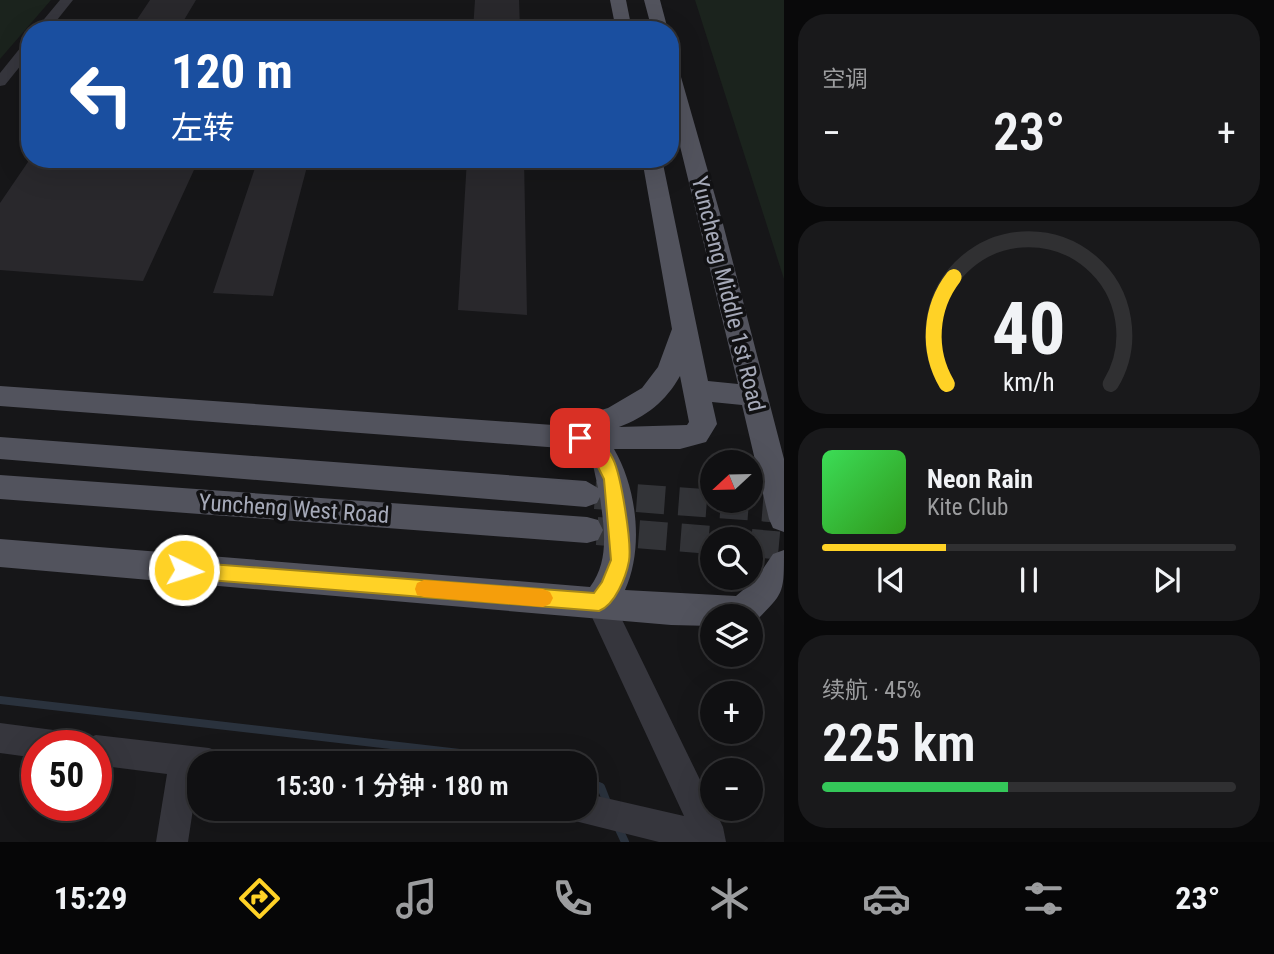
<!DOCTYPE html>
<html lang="zh">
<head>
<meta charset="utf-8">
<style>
  body { margin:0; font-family:"Roboto Condensed","Noto Sans SC",sans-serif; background:#19191b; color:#f1f3f6; height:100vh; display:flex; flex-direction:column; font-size:26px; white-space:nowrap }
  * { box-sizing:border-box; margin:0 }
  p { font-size:23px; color:#9c9d9f }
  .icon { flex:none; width:38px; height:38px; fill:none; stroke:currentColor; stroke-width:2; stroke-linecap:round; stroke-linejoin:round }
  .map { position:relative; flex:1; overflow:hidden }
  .sheet { display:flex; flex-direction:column; gap:14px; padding:14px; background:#09090a; width:490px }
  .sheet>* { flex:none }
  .guide { position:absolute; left:21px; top:21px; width:658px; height:147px; border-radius:28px; box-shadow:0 7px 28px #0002,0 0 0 2px #303032; background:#1a4fa0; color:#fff; overflow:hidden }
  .needle { width:46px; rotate:248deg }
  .controls { position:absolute; left:700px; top:450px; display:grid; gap:14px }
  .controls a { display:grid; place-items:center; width:63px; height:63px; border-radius:50%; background:#101012; box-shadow:0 7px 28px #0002,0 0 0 2px #303032; font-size:35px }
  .speed { position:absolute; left:21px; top:730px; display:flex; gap:14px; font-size:35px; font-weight:700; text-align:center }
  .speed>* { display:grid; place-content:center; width:91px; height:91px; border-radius:50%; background:#101012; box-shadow:0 7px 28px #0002,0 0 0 2px #303032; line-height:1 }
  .speed .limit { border:10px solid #d22; background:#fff; color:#111 }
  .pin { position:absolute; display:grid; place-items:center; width:60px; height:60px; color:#fff; margin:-30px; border-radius:14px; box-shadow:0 4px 10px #0006 }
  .me { position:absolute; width:77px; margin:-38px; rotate:94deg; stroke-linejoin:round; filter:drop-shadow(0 0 5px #0008) }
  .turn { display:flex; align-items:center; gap:24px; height:147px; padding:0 35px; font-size:32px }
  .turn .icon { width:91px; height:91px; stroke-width:2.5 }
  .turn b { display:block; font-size:49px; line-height:60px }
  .big { font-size:52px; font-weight:600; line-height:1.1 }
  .sheet .card { flex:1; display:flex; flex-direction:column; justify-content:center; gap:10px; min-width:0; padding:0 24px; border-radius:28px; background:#19191b }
  .sheet .dial { align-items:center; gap:0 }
  .dial svg { height:182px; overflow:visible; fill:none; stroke:#303032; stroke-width:7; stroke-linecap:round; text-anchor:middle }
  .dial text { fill:#f1f3f6; stroke:none }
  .song { display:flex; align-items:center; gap:21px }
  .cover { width:84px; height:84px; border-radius:10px; background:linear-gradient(135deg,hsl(130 70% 55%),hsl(110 70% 35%)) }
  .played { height:7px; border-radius:4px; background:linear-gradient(90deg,#ffd226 30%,#303032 30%) }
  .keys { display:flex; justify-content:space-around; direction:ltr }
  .heat { display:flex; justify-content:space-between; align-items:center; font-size:38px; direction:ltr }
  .charge { height:10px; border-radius:5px; background:linear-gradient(90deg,#34c759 45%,#303032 0) }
  .trip { position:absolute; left:187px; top:751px; width:410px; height:70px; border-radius:28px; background:#101012; box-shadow:0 7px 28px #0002,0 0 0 2px #303032; font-weight:600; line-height:70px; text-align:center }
  .menu { display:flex; height:112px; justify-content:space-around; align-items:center; background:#060607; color:#9c9d9f }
  .menu .icon { width:49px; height:49px }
  .menu .on { color:#ffd226 }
  .menu b { font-size:32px; color:#f1f3f6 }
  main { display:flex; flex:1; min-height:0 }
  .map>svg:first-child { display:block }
  .green { fill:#1b231d }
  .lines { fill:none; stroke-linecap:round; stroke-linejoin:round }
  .stream { stroke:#2a323d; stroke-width:8 }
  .building { fill:#29282c }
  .major-tunnel { stroke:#333438; stroke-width:28; stroke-dasharray:28 14; stroke-linecap:butt }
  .minor { fill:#36363d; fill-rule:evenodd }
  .major { fill:#52535d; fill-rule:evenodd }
  .route { fill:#ffd226; stroke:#a68819; stroke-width:2 }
  .slow { fill:#f59e0b }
  .labels { text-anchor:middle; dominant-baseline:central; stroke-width:7; stroke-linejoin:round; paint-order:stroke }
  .street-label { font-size:23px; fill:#a6aab9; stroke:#111113 }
</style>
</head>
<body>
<main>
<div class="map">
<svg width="784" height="842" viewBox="0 0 784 842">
  <rect width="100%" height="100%" fill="#161618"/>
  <!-- green -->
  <path class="green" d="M0,0H51L0,59Z
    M695,0H784V279Z"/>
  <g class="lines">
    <!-- stream -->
    <path class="stream" d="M0,700L547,763
      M584,780L601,787L608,805
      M618,827L625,842"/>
  </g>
  <!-- building -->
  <path class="building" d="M150,0H196L178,30H130Z
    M475,0H519L520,30H473Z
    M30,159H199L143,281L0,270V203Z
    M258,159H309L273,296L213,293Z
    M467,159H524L527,315L458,310Z"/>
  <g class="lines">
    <!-- major-tunnel -->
    <path class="major-tunnel" d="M595,495L784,509
      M597,531L712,540
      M751,543L784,546"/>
    <!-- minor -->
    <path class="minor" d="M60,0H73L49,30H35Z
      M30,41V54L5,85L0,86V73L25,42Z
      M599,590L609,593L723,827L726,842H659L567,819L562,808H584V793L684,816L585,602L589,593Z
      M0,723L61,731L72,735L76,746H37V758L0,753Z
      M96,735L209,748L220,752L224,763H200L188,842H156L167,774L96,765V746H83L85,739Z"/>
    <!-- major -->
    <path class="major" d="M610,0H626L632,30H616Z
      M644,0H660L668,30H652Z
      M670,65L679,70L723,224L784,459V532L773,528L769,519L742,405L712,402L717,424L706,442L680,449H614C637,488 644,549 625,590L736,596L756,579L773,554L784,550C784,596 784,592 754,623L751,624V616H712V626L671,625L0,567V539L590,587C610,560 604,528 600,497L597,503L586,507L0,459V437L586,481L598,488L593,465L574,449L0,406V386L567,426L570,419L608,408L642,388L658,367L672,329L642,159H662L708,381L738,384L670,105ZM680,376L689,422L687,425L619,427C646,417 666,401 680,376Z
      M0,475L587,517L598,520L603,530L598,540L587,543L0,499Z"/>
  </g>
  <!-- route -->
  <path class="route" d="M580,432C593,436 607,446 613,459C621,475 632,543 629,561C626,577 615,605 599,611L184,578L178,576L175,570L178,564L184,562L594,593L602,582L611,560L604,479L592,455L572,438Z"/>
  <!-- slow -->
  <path class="slow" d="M424,580L543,589L550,592L553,598L550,604L543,607L424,597L417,595L415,589L417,583Z"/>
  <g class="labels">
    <!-- street labels -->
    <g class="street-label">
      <text transform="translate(728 294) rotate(76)">Yuncheng Middle 1st Road</text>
      <text transform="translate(294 509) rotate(4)">Yuncheng West Road</text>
    </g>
  </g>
</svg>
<div class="controls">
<a><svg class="needle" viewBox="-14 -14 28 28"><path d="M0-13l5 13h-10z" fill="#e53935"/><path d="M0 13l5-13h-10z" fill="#9c9d9f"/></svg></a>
<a><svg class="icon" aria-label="search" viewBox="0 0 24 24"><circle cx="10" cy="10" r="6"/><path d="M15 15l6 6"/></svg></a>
<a><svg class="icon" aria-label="layers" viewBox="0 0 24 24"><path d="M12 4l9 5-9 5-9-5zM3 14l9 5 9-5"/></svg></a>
<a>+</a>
<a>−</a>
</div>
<div class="speed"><div class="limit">50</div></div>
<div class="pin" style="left:580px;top:438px;background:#d93025"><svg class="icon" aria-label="arrive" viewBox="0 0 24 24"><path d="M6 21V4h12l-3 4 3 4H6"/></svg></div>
<svg class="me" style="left:184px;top:570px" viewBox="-20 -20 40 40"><circle r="17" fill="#ffd226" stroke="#fff" stroke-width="3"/><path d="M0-11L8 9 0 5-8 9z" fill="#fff"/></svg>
<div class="trip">15:30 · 1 分钟 · 180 m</div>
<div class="guide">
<div class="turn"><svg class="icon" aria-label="left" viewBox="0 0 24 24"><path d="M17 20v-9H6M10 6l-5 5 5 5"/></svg><div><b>120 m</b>左转</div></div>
</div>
</div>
<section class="sheet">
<div class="card"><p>空调</p>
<div class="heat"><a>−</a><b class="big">23°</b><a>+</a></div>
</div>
<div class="card dial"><svg viewBox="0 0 100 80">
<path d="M14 69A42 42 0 1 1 86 69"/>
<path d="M14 69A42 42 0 0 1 17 22" stroke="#ffd226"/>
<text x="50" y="56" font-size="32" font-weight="700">40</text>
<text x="50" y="72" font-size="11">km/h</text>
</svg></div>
<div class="card">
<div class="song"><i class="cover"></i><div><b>Neon Rain</b><p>Kite Club</p></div></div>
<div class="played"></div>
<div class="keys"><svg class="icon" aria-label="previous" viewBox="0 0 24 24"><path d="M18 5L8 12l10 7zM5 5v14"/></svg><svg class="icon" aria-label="pause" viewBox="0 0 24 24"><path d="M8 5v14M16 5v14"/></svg><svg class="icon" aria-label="next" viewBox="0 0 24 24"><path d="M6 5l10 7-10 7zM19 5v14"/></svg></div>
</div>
<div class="card"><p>续航 · 45%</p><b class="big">225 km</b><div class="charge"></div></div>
</section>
</main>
<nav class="menu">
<b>15:29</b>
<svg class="icon on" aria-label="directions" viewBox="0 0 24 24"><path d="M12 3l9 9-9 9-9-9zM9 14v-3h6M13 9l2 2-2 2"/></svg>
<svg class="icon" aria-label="music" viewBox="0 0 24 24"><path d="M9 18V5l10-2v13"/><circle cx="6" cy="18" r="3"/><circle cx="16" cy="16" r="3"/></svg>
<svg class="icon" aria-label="phone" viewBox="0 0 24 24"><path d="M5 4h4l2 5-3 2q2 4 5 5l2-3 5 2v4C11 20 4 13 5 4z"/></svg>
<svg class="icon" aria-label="climate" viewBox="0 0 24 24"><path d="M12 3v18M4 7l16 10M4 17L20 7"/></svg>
<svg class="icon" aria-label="car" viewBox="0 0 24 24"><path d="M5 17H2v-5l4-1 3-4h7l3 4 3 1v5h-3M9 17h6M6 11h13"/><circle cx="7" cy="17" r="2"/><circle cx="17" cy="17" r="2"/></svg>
<svg class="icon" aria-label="filters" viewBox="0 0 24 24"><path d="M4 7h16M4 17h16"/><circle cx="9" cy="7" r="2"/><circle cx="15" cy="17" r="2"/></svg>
<b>23°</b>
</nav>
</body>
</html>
